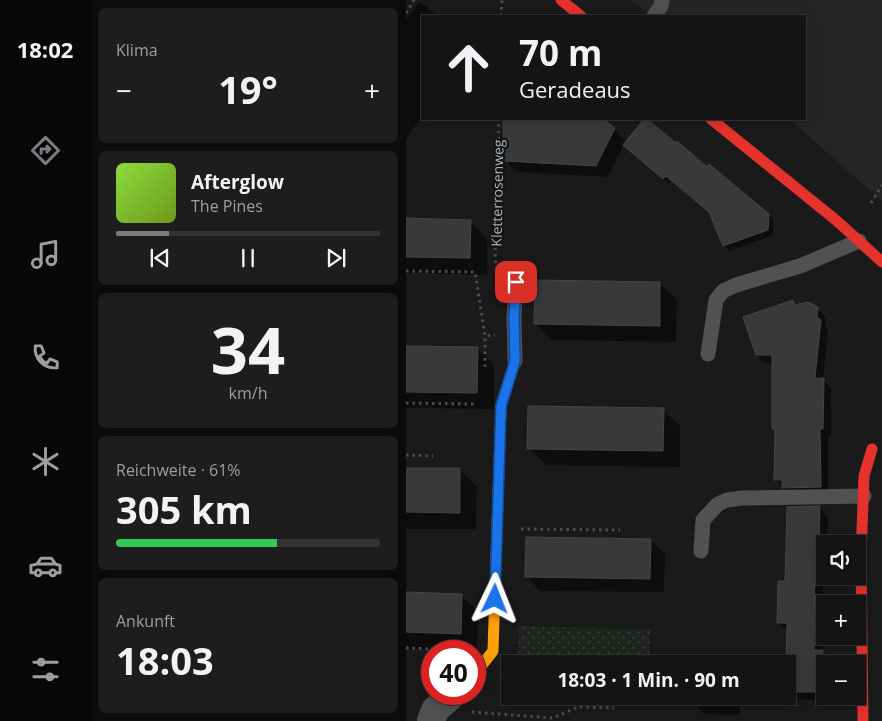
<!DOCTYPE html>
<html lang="de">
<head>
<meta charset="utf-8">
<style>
  body { margin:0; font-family:"Open Sans",sans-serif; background:#1d1d1d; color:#f1f3f6; height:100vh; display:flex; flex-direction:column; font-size:19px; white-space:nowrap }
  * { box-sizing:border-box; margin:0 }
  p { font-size:16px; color:#9d9ea0 }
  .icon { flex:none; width:28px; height:28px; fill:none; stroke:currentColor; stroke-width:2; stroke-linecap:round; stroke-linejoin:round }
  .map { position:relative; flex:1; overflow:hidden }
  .sheet { display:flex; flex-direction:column; gap:8px; padding:8px; background:#0b0b0b; width:316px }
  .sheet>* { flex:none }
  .guide { position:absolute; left:15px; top:15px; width:385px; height:105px; border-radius:0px; box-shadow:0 2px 12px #0003,0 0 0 1px #333334; background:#141414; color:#f1f3f6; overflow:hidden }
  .tools { position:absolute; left:410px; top:535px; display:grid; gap:10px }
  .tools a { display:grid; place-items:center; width:50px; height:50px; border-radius:0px; background:#141414; box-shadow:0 2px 12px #0003,0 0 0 1px #333334; font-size:25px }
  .speed { position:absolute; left:15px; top:640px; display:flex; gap:10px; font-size:25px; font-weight:700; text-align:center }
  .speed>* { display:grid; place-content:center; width:65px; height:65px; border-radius:50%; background:#141414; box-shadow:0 2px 12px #0003,0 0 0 1px #333334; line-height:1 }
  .speed .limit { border:8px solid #d22; background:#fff; color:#111 }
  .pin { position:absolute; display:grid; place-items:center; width:42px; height:42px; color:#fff; margin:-21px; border-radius:10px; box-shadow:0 2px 8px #0006 }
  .me { position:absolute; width:55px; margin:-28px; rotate:2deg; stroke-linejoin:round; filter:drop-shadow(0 0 4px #0008) }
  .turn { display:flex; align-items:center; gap:18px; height:105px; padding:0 15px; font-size:22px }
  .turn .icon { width:65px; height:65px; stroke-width:2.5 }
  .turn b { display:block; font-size:35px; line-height:42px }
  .big { font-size:38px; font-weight:700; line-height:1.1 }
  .sheet .widget { flex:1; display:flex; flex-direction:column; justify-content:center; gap:8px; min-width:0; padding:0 18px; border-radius:8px; background:#1d1d1d }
  .sheet .dial { align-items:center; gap:0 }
  .dial b { font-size:65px; line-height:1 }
  .song { display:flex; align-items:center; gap:15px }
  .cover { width:60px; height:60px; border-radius:8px; background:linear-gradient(135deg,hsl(90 70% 55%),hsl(80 70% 35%)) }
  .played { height:5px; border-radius:2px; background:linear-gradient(90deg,#7a7d82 20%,#333334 20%) }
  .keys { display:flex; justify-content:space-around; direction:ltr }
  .heat { display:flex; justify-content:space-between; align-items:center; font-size:28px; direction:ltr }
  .charge { height:8px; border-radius:4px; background:linear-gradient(90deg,#34c759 61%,#333334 0) }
  .trip { position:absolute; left:95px; top:655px; width:295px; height:50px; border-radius:0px; background:#141414; box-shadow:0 2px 12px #0003,0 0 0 1px #333334; font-weight:700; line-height:50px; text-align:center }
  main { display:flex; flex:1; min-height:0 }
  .tabs { display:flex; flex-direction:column; width:90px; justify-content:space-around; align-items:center; background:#080808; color:#9d9ea0 }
  .tabs .icon { width:35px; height:35px }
  .tabs .selected { color:#7a7d82 }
  .tabs b { font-size:22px; color:#f1f3f6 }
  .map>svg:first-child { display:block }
  .built { fill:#242527 }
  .park { fill:url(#park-dots) }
  .shadow { fill:#0007 }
  .building { fill:#38393a; stroke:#434546 }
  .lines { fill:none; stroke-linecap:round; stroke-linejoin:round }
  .path { stroke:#4a4c4e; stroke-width:3; stroke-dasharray:2.5 4; stroke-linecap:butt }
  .lane { stroke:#4f5153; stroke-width:15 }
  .street { stroke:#4f5153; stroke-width:28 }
  .slow { stroke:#ff9f0a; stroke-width:11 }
  .jam { stroke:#e5322d; stroke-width:11 }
  .route-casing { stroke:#114b97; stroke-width:12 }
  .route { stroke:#1a73e8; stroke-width:9 }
  .labels { text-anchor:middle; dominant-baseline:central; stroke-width:5; stroke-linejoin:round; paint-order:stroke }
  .street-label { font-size:14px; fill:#adb3ba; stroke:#141516 }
</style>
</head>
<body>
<main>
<nav class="tabs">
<b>18:02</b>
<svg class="icon selected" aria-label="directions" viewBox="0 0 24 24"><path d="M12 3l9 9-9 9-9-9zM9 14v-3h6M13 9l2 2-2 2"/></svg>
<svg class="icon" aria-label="music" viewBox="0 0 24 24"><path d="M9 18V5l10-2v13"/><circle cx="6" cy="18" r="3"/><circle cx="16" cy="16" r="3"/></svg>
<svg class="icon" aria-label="phone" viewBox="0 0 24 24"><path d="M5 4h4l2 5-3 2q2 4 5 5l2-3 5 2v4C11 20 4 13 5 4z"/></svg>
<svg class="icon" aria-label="climate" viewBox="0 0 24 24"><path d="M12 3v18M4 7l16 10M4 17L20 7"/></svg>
<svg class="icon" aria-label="car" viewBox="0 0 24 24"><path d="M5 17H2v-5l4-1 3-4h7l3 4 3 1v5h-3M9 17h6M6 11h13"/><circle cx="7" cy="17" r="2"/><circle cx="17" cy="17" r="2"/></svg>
<svg class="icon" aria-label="filters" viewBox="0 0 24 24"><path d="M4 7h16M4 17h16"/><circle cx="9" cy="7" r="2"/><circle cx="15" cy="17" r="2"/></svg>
</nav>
<section class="sheet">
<div class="widget"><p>Klima</p>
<div class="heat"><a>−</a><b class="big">19°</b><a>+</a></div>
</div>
<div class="widget">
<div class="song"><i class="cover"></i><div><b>Afterglow</b><p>The Pines</p></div></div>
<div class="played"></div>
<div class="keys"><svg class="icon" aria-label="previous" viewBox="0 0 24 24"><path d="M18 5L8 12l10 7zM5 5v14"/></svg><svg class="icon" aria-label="pause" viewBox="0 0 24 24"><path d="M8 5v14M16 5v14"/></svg><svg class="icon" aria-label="next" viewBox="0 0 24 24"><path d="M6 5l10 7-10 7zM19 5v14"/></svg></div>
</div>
<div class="widget dial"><b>34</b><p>km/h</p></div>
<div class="widget"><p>Reichweite · 61%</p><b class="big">305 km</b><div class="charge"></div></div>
<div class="widget"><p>Ankunft</p><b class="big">18:03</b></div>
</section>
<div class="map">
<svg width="476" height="721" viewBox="0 0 476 721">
  <defs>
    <pattern id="park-dots" width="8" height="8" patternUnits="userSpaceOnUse" patternTransform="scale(1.25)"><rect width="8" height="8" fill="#1f241f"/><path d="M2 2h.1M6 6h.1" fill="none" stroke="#3d413d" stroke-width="1.8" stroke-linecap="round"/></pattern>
  </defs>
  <rect width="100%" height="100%" fill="#1a1a1a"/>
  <!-- built -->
  <path class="built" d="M224,0H476V201L383,119H399V16H247Z"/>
  <!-- park -->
  <path class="park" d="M113,626L244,630L243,664H112Z"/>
  <!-- shadow -->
  <path class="shadow" d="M13,2L34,16H16V116L0,139V20Z
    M99,119H195L208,129L221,142L301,169L363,215L368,220L367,235L323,251L318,245L305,213L266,180L263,184L218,144L202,177L111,172L99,161Z
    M0,220L64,221L81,238V275L0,273Z
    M254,283L271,300L270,342L146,340L129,323Z
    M387,302L391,306L411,308L419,316V326L422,330L417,380L425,388V436H422V495L385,496L370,480V431L367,428V363H359L351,355Z
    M0,347L71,348L88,365V409L0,408Z
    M257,410L274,426V467L140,465L123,448Z
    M0,469L54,470L71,487L70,529H0Z
    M414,507L422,516L421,544H419V561H417L416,651L425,659V664H419V696H424V700L389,699L381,692L382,631L373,623L381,582Z
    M245,540L259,554L258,592L134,591L120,576Z
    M0,594L55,595L72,612L71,650L0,649Z
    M290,696H334V715L298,714L290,706Z"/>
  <!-- building -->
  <path class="building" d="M97,119H197L209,128L190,166L98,161Z
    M238,119H241L270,143L271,141L301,167L303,164L363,214L362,230L317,246L303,212L260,176L257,179L217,145Z
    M0,218L65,220L64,258L0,257Z
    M129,280L254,282V326L128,324Z
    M387,300L389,305L402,302L412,307L411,317L415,320L409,378H418L417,429H414L415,487L376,488V480H368L369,429H366V355H350L337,317Z
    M0,346L72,347L71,393L0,392Z
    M122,406L258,408L257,451L121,449Z
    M0,468H54V513L0,512Z
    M414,506L413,553H409L408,650H417L416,692H381V664H380L381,623H371L372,581H379L381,507Z
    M120,537L245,539L244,579L119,577Z
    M0,592L56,594L55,634L0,632Z"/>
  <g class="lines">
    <!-- path -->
    <path class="path" d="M0,13L8,0
      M95,16L96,0
      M465,203L476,185
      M0,271L69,272L79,336L89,335
      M91,276L89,255L93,119
      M79,367V336
      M0,403L69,404
      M0,455L27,456
      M115,529L214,530
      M0,648L30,649L33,651
      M66,712L147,718L172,707L208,708"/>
    <!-- lane -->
    <path class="lane" d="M248,16L255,6L256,0
      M302,354L310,300L317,291L330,285L394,266L453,241
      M109,361L108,318L110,282
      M295,551L297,520L312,504L321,500L336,498L458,496"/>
    <!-- street -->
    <path class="street" d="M25,721L29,710L47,694"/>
    <!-- slow -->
    <path class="slow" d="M69,674L87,651L95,406L109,361"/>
    <!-- jam -->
    <path class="jam" d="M155,0L175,16
      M305,119L431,221L476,262
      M457,721L455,556L458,476L466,449"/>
  </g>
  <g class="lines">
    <defs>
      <path id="route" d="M89,599L95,406L109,361L108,318L110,282"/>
    </defs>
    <!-- route casing -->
    <use href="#route" class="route-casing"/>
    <!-- route -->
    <use href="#route" class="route"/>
  </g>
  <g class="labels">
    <!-- street labels -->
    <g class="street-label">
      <text transform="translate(91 193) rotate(-89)">Kletterrosenweg</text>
    </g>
  </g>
</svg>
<div class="tools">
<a><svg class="icon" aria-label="sound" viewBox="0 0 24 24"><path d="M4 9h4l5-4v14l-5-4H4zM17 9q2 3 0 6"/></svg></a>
<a>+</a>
<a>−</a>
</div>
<div class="speed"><div class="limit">40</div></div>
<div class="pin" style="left:110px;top:282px;background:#d93025"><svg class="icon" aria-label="arrive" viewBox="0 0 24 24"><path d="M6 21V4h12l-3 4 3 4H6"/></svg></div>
<svg class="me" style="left:89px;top:599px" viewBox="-20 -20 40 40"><path d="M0-17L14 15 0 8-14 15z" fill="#1a73e8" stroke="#fff" stroke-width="4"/></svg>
<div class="trip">18:03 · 1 Min. · 90 m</div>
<div class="guide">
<div class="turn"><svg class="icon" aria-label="ahead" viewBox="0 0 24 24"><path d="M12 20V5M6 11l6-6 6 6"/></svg><div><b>70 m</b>Geradeaus</div></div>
</div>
</div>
</main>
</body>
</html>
